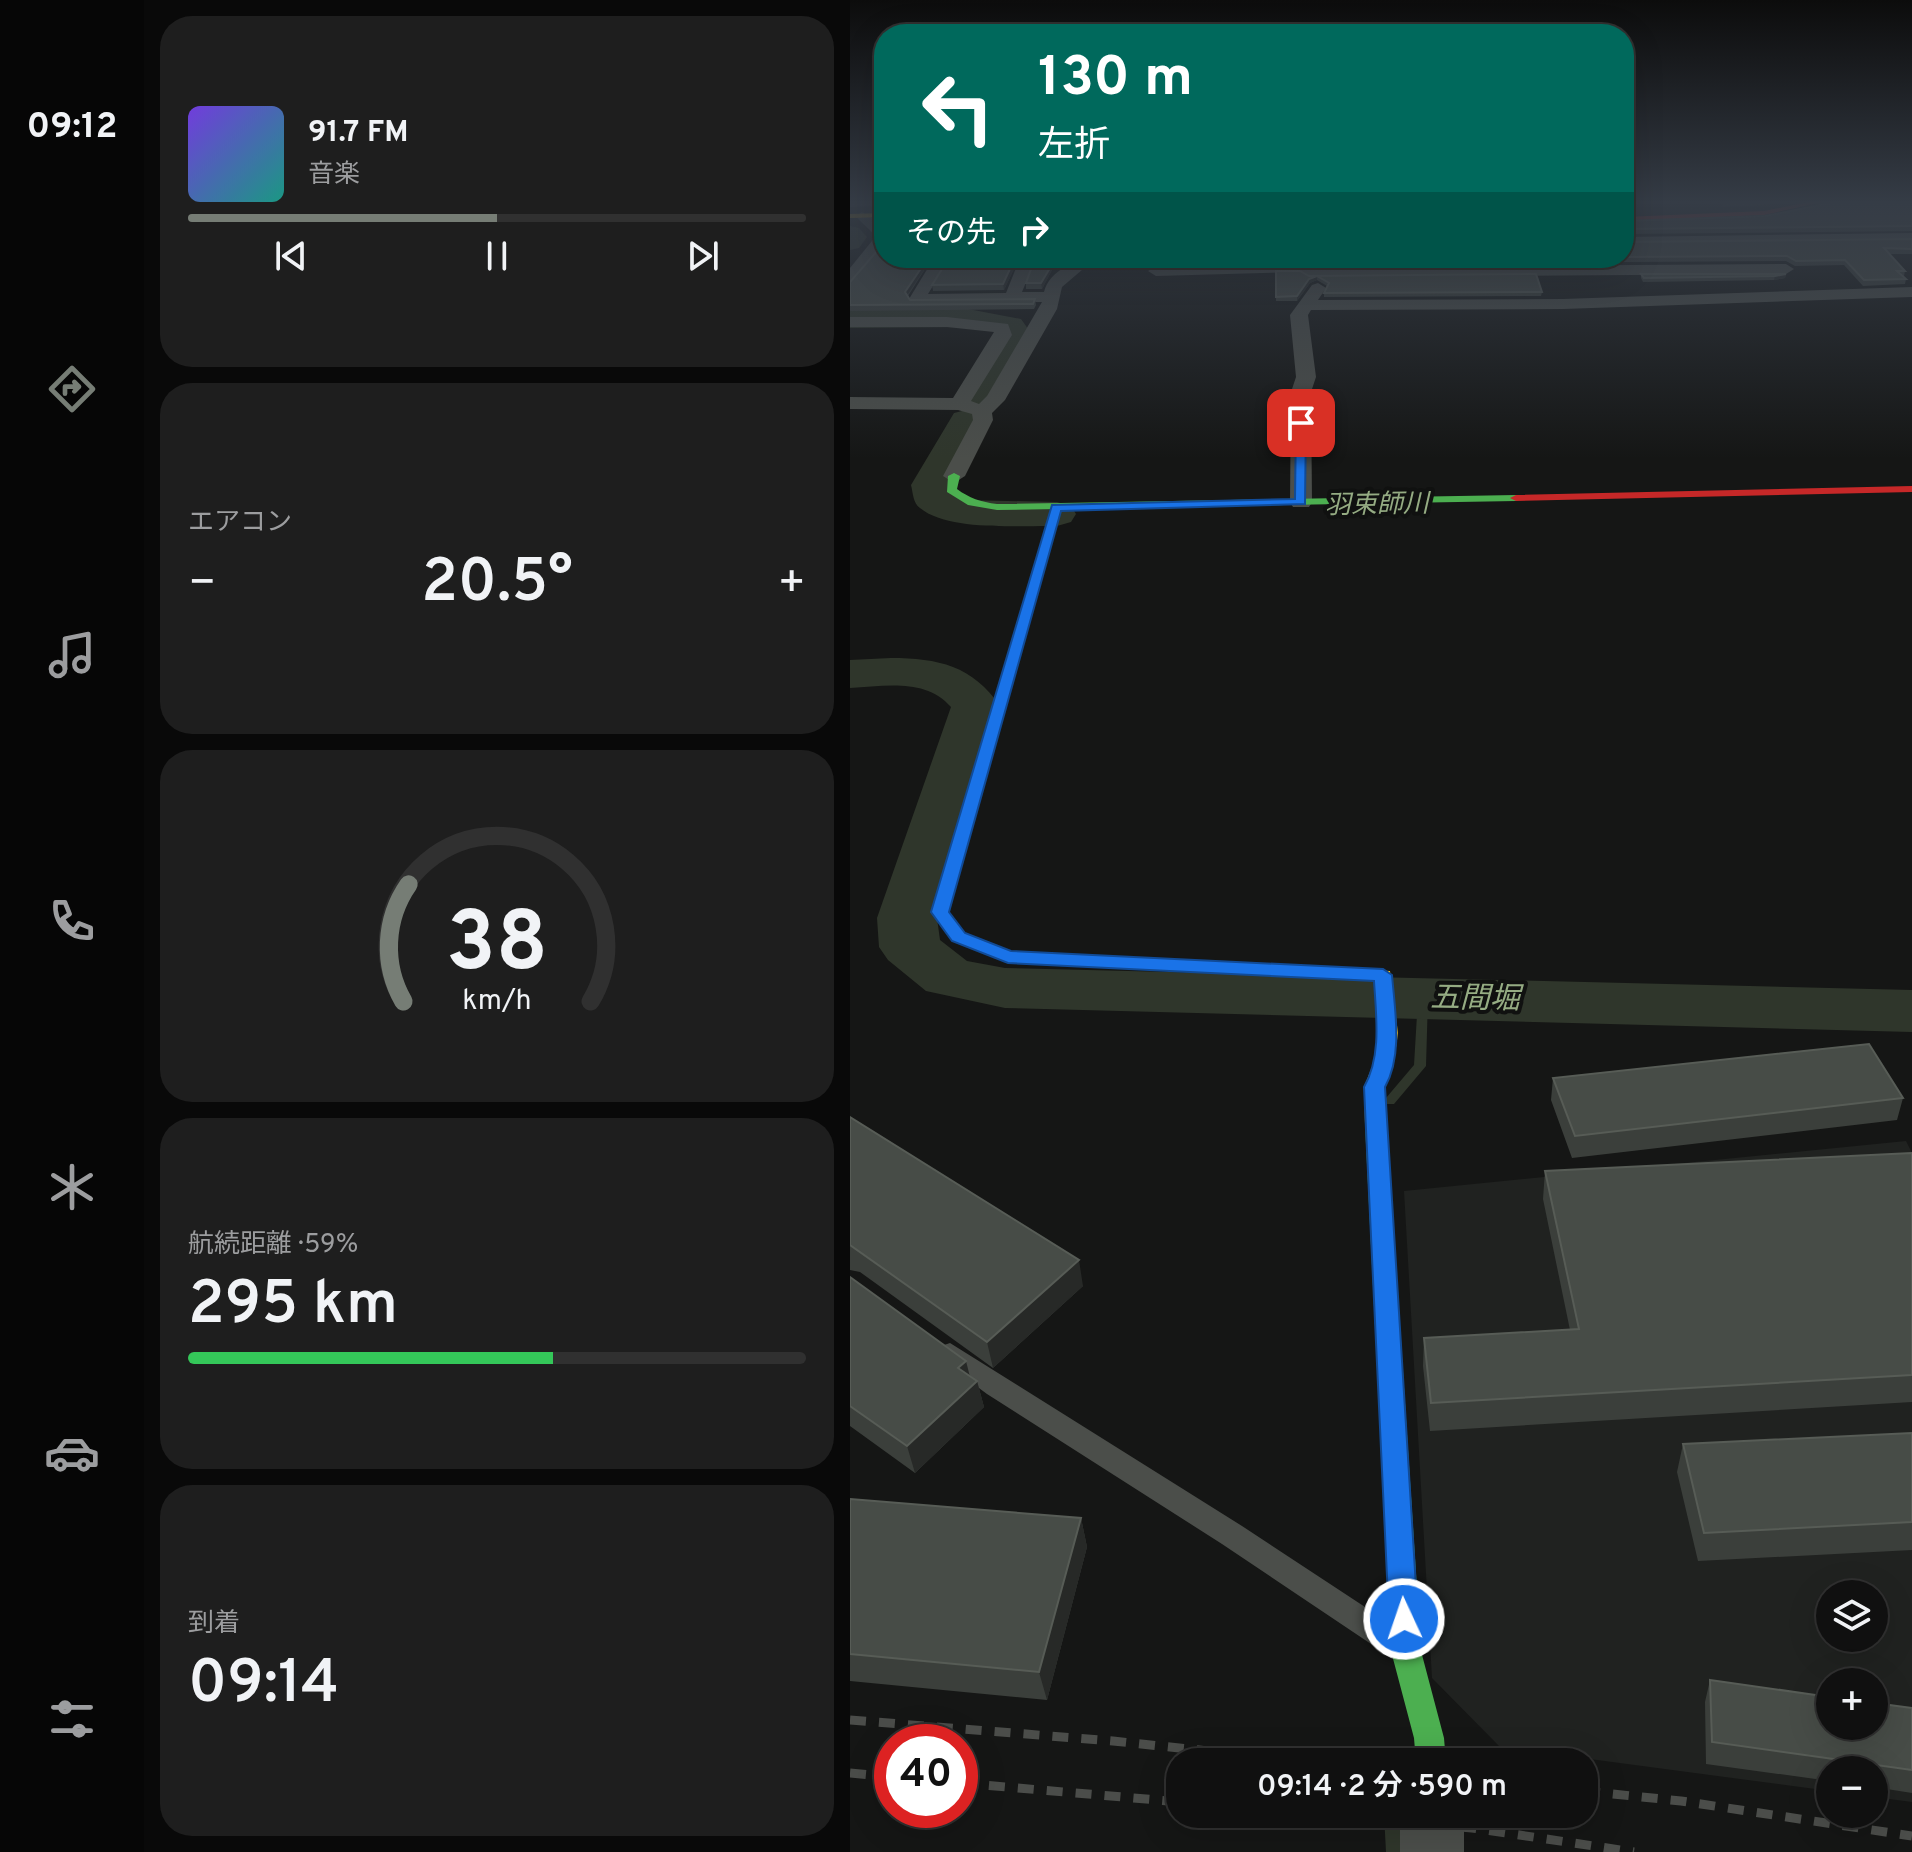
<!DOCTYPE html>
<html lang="ja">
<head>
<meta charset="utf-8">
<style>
  body { margin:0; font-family:Overpass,"Noto Sans JP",sans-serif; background:#1e1e1e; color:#f1f3f6; height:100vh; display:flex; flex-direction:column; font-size:30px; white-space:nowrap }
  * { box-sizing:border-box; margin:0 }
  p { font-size:26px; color:#9c9d9f }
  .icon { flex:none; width:44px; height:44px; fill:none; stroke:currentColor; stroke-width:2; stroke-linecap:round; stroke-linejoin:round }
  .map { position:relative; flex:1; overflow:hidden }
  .details { display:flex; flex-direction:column; gap:16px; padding:16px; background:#090909; width:706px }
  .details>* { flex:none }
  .top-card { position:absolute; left:24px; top:24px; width:760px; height:244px; border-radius:32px; box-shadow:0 8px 32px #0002,0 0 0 2px #303030; background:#00695c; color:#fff; overflow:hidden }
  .fabs { position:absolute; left:966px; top:1580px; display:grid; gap:16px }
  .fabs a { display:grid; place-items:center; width:72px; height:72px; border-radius:50%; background:#101010; box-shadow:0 8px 32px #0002,0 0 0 2px #303030; font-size:40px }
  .speed { position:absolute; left:24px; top:1724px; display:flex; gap:16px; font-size:40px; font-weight:700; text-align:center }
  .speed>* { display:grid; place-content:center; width:104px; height:104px; border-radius:50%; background:#101010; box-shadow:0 8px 32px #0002,0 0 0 2px #303030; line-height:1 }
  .speed .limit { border:12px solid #d22; background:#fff; color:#111 }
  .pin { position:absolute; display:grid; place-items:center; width:68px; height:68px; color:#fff; margin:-34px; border-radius:16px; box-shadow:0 4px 12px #0006 }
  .me { position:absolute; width:88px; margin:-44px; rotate:357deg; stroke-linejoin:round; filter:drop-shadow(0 0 6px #0008) }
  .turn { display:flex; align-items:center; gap:28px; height:168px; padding:0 32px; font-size:36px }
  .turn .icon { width:104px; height:104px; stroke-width:2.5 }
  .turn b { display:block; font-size:56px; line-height:68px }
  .then { display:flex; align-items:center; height:76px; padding:0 32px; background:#0003; gap:16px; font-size:30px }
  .big { font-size:60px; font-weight:600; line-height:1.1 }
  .details .tile { flex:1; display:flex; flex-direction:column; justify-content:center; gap:12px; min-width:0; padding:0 28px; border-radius:32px; background:#1e1e1e }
  .details .dial { align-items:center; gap:0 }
  .dial svg { height:208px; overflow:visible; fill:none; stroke:#303030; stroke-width:7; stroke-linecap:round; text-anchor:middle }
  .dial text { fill:#f1f3f6; stroke:none }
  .song { display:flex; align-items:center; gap:24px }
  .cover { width:96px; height:96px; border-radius:12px; background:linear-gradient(135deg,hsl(260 70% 55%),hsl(170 70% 35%)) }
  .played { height:8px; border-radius:4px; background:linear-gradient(90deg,#767d75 50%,#303030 50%) }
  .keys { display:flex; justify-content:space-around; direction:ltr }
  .heat { display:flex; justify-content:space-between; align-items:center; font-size:44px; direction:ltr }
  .charge { height:12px; border-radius:6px; background:linear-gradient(90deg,#34c759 59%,#303030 0) }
  .trip { position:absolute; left:316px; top:1748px; width:432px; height:80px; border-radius:32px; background:#101010; box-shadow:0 8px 32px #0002,0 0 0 2px #303030; font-weight:600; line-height:80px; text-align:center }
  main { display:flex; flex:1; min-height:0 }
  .menu { display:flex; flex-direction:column; width:144px; justify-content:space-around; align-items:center; background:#060606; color:#9c9d9f }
  .menu .icon { width:56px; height:56px }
  .menu .current { color:#767d75 }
  .menu b { font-size:36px; color:#f1f3f6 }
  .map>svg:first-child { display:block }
  .built { fill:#202220; fill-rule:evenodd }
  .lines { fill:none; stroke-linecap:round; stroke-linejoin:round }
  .stream { fill:#2f362b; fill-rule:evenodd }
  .river { fill:#2f362b; fill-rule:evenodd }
  .lane { fill:#4b4e4a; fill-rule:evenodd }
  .street { fill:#4b4e4a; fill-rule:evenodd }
  .fast { fill:#4caf50; fill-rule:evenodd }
  .slow { fill:#ffc107; fill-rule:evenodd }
  .jam { fill:#c62828; fill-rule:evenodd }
  .rail { stroke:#4b4d4a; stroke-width:9; stroke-dasharray:16 13; stroke-linecap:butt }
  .wall { fill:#3b3f3b }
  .shaded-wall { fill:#272927 }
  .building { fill:#474c47; stroke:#575c56; stroke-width:2 }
  .route { fill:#1a73e8; stroke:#114b97; stroke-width:2 }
  .labels { text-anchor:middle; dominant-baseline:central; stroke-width:8; stroke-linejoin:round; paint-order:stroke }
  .far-water-label { font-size:26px; font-style:italic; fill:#95ac83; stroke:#101110 }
  .water-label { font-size:30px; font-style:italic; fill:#95ac83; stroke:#101110 }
</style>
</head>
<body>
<main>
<nav class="menu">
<b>09:12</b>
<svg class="icon current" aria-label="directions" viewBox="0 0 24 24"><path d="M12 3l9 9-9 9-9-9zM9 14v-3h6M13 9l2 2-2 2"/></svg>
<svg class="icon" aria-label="music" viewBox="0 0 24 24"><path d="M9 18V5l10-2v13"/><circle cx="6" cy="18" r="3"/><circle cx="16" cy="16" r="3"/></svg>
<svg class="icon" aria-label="phone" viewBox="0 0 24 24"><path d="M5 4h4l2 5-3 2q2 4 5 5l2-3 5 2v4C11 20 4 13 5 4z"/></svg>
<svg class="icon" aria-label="climate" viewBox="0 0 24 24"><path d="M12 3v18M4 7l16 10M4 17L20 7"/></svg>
<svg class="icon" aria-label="car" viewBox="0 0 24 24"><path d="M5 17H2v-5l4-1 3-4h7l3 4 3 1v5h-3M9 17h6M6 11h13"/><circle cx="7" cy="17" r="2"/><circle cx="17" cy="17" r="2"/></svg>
<svg class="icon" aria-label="filters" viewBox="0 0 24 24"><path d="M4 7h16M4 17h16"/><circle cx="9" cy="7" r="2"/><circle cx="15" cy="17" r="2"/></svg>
</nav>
<section class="details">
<div class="tile">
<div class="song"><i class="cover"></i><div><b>91.7 FM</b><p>音楽</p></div></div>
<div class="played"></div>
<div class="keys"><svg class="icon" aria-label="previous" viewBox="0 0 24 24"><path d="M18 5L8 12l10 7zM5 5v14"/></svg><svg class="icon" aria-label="pause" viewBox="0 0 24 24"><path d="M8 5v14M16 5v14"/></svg><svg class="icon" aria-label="next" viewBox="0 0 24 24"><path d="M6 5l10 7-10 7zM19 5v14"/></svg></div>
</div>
<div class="tile"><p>エアコン</p>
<div class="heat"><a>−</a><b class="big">20.5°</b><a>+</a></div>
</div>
<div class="tile dial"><svg viewBox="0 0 100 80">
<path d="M14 69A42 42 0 1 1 86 69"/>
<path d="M14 69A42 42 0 0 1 16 24" stroke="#767d75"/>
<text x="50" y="56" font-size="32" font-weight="700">38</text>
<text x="50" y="72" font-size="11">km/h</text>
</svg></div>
<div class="tile"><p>航続距離 · 59%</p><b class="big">295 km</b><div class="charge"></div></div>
<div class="tile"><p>到着</p><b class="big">09:14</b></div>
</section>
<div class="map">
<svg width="1062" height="1852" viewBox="0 0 1062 1852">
  <rect width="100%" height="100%" fill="#151615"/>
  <!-- built -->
  <path class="built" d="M1056,1141L1062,1153V1802L1024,1797V1770H980V1791L650,1747L582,1678L554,1191ZM980,1594H1024V1638H980ZM980,1682H1024V1726H980Z"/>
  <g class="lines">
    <!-- stream -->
    <path class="stream" d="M573,995L578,998L576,1066L544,1104H536L534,1101L536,1098L564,1065L568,998Z
      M534,1814H552L554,1852H536Z"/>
    <!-- river -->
    <path class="river" d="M0,226L9,228L17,237L9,248L0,250Z
      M118,309L171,319L181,333L145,399L141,406L129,409L117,406L113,399L151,332L118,327L0,328V310Z
      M116,410L128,413L133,420L99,485L101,494L114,500L207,502L221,506L226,514L221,522L207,526C171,525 99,532 70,508C63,503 63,493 61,485L104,413Z
      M41,658C88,658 123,666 150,706L87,918L90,940L117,961L155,968L1062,990V1032L155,1008L76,991L38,960L29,947L27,918L101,707C76,678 35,686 0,688V660Z"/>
    <!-- lane -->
    <path class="lane" d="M34,201V205L0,207V203Z
      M100,1343L392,1526L547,1628L551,1638L547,1648L537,1652L527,1648L372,1544L137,1394L91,1360L88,1353L91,1346Z"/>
    <!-- street -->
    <path class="street" d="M12,212L34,225V245L6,281L0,283V268L26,236L5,216Z
      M1062,233V241L774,245V237Z
      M84,258H100L78,294L156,293L170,258H186L172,292H194C199,271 227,258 246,258L212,287L207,309L155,400L142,413L143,420L115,476L104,483L93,476L123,420L122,414L108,410L0,409V397L103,398L144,332L97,327H0V317H97L158,324L162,335L121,401L129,404L137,396L192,302L61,303L59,299Z
      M261,258H339L340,259L332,264L267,266L262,264Z
      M457,262L465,267L936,264L944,269L936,274L459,277L451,272L306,276L298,271L306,266Z
      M468,283L476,288L468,300L713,299L1062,287V297L713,309L461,310L458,315L466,377L461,392L462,502L459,507H443L440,502L441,392L446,377L440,315L462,285Z
      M550,1814H614V1852H550Z"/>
    <!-- fast -->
    <path class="fast" d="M104,473L110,476L107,489C119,498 131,502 147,504L666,495L672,498L666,501L147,510L118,505L97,492L98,476Z
      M128,775L136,780L99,912L114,933L161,951L362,961L371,967L369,971L158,963L102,941L81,912L120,780Z
      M526,1117L533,1119L537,1124L571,1651L594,1738L596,1762H566L564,1738L541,1651L515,1124L519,1119Z"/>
    <!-- slow -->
    <path class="slow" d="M34,213V217L0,218V214Z
      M362,961L540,971L548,1033L544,1062L534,1087L537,1124L533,1129H519L515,1124L514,1087L524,1062L528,1033L524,980L355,971L353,967Z"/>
    <!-- jam -->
    <path class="jam" d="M968,200H981L914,215L774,221V217L914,211Z
      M1062,486V492L666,501L660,498L666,495Z
      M202,505L212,507L136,780L128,785L122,783L120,780Z"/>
    <!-- rail -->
    <path class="rail" d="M0,1720L263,1741L463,1762
      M0,1773L42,1777
      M110,1783L330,1802
      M734,1791L831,1801L1062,1836
      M466,1814L622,1828L784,1852"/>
  </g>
  <!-- wall -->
  <path class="wall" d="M874,200H947L914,205L872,207Z
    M1062,200V231L774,234V221L915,216L985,202Z
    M1062,239V254H1039L1055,271L1054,276L1056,279L1055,284L1013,286L994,265L945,266L936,261L466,264L457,259L426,260V258H774V242Z
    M34,258H82L58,296L60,300L185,299L186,305L184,309L0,311V282Z
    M169,258L154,290L83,291L82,285Z
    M185,258L213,263L203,268L192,289H176V283Z
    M426,271L459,276L692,292L691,296L474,297V293L477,286L467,280L460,283L447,301H426Z
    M791,274H936L935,278L924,280L793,282L791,278Z
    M703,1078L1053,1098L1047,1120L722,1158L701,1100Z
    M0,1117L233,1286L143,1368L10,1272L0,1270Z
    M1062,1153V1402L580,1431L573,1366L574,1338L720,1330L693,1199L695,1171Z
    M0,1277L127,1381L134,1407L65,1473L0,1426Z
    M1062,1433V1550L848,1561L827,1472L833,1444Z
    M0,1499L231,1518L237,1547L197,1700L0,1681Z
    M860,1680L1062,1708V1793L1024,1787V1770H980V1781L856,1764L855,1702Z"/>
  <!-- shaded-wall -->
  <path class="shaded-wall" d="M914,200H947L914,205Z
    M78,258H82L56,297L55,292Z
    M165,258H169L154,290L153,284Z
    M213,258H216L213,263L203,268L192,289L191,283L203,263Z
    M936,274L935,278L924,280L925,276Z
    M467,276V280L460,283L447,301V296L459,279Z
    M229,1260L233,1286L143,1368L137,1342Z
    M116,1361L122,1385L127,1381L134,1407L65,1473L57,1446L108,1368Z
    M231,1518L237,1547L197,1700L189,1672Z"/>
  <!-- building -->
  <path class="building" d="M987,200H1062V226L774,229V230V221L915,216L985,202Z
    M1062,239V249L1034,248L1055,271H1047L1056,279L1014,280L995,260L946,261L937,256L774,257V242Z
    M34,243V258H78L55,292L60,300L185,299L183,304L0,305V282Z
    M99,258H165L153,284L82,285Z
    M185,258H213L203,263L191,283H176Z
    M465,258H561L466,259Z
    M426,271H450L459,276L686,274L692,292L474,293L479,283L467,276L459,279L447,296L426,297Z
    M791,274H936L925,276L794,278Z
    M1019,1044L1053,1098L725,1136L703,1078Z
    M0,1117L229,1260L137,1342L0,1245Z
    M1062,1153V1375L581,1403L574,1338L729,1329L695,1171Z
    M0,1277L116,1361L108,1368L127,1381L57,1446L0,1406Z
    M1062,1433V1522L854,1533L833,1444Z
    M0,1499L231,1518L189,1672L0,1654Z
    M860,1680L980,1697V1726H1024V1703L1062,1708V1770L862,1742Z"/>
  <!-- sky -->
  <linearGradient id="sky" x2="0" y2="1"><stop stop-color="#0c0c0c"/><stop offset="0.44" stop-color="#353c46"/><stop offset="1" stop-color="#353c46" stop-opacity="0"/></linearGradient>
  <rect width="1062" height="459" fill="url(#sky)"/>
  <!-- route -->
  <path class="route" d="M451,420L456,423L455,504L211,511L99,912L115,933L161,951L533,969L542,975C545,1011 553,1055 535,1087L568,1619L564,1629L554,1633L544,1629L539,1619L514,1087C532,1056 526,1015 524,981L158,963L102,941L81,912L202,505L445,499L446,423Z"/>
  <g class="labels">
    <!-- far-water labels -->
    <g class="far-water-label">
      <text transform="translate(527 506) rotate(-1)">羽束師川</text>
    </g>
    <!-- water labels -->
    <g class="water-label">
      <text transform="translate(625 1000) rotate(1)">五間堀</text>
    </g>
  </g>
</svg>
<div class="fabs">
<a><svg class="icon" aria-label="layers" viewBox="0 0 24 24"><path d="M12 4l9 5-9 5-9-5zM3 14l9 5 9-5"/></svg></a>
<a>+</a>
<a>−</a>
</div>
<div class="speed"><div class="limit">40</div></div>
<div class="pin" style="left:451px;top:423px;background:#d93025"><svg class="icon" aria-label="arrive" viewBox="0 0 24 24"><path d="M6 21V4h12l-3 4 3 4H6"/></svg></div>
<svg class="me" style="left:554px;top:1619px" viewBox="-20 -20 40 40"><circle r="17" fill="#1a73e8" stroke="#fff" stroke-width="3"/><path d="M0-11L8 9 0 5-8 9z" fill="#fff"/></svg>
<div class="trip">09:14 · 2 分 · 590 m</div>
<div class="top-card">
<div class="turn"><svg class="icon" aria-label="left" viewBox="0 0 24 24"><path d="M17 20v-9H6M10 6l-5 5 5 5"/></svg><div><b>130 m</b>左折</div></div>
<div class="then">その先<svg class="icon" aria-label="right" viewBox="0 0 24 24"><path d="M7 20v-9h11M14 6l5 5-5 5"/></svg></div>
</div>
</div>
</main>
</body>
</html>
